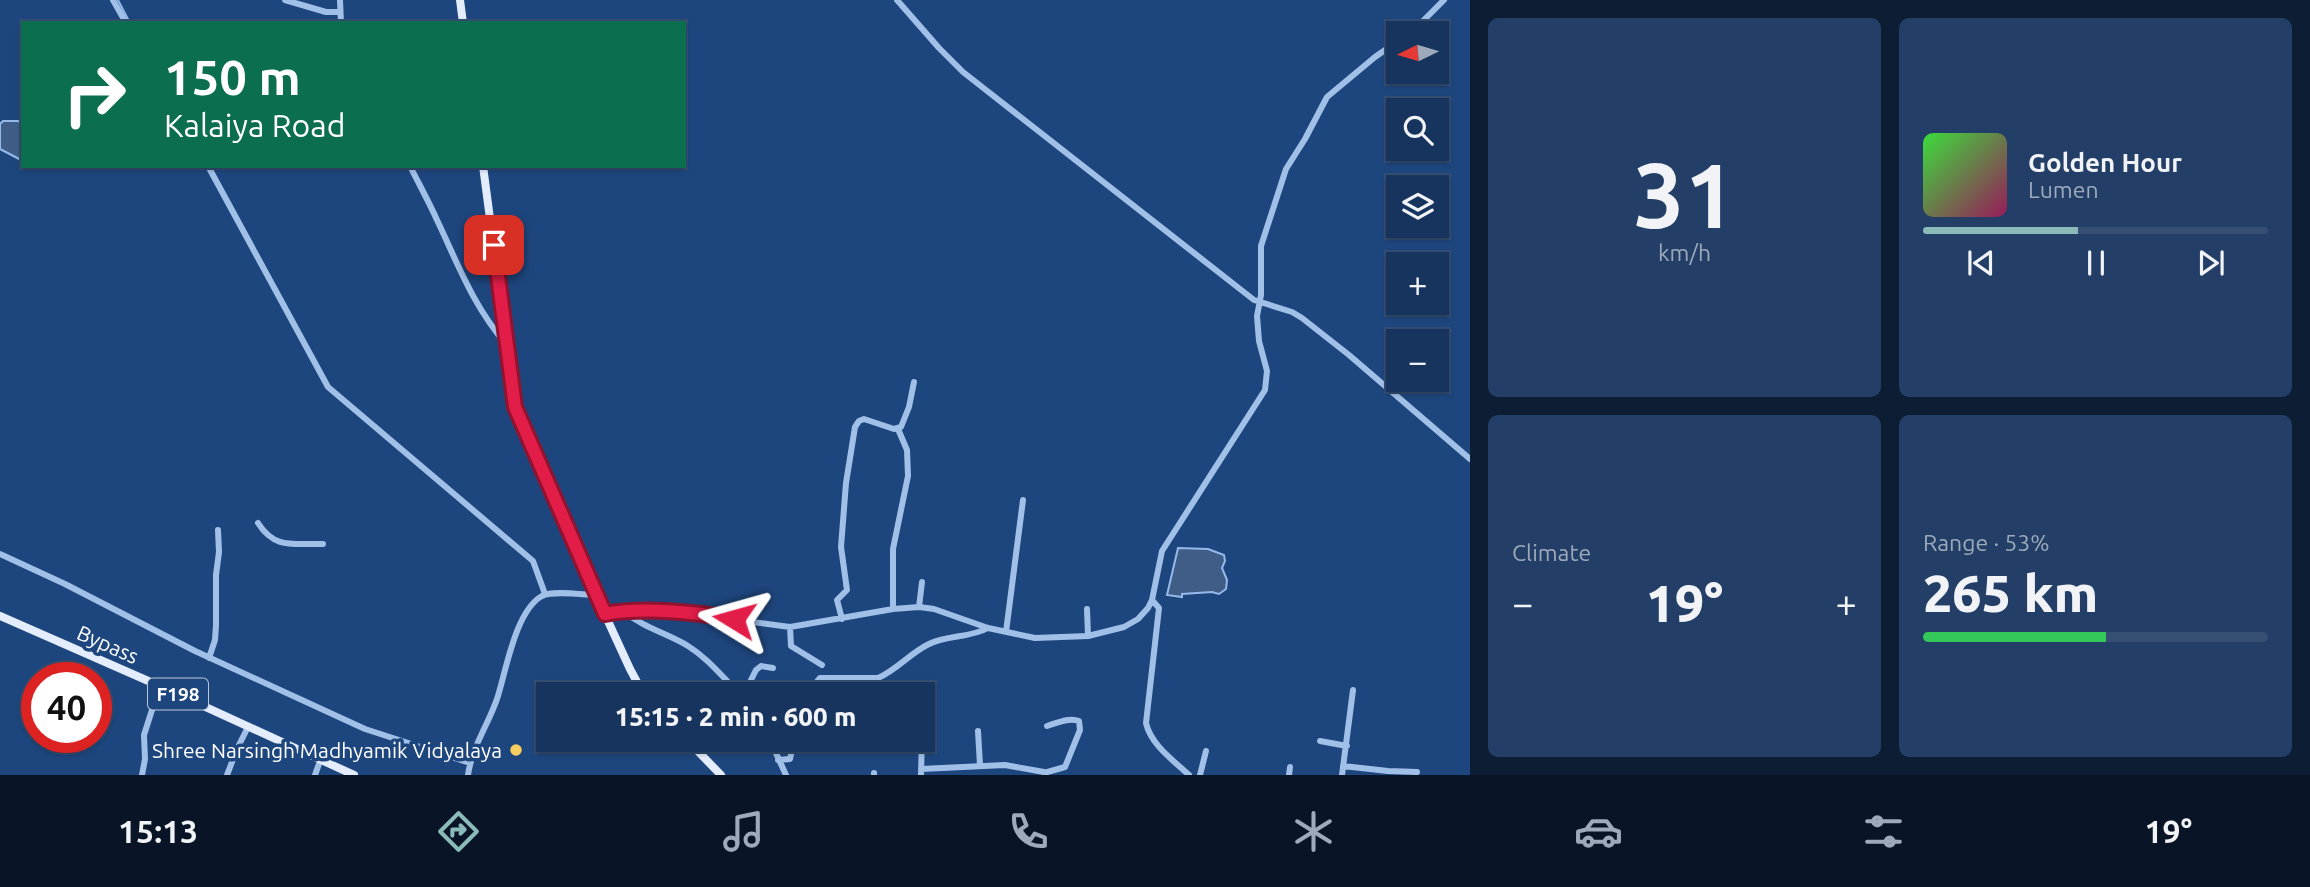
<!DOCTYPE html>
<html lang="en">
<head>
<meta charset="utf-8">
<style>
  body { margin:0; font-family:Ubuntu,sans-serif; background:#233f67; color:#f1f3f6; height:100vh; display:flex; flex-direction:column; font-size:26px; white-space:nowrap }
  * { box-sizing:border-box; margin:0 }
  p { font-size:23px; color:#9eaabc }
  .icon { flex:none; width:38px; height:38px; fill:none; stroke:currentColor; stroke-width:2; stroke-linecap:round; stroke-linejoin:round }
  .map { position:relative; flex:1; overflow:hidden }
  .details { display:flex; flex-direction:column; gap:18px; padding:18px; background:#0c1d34; width:840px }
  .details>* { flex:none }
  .hud { position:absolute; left:21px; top:21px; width:665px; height:147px; border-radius:0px; box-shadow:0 2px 5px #0004,0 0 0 2px #354f73; background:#0b6e4f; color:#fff; overflow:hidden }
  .needle { width:46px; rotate:265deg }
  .tools { position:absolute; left:1386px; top:21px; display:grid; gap:14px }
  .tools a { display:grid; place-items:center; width:63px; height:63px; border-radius:0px; background:#16345e; box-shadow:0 2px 5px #0004,0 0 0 2px #354f73; font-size:35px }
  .speed { position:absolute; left:21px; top:662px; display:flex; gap:14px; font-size:35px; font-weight:700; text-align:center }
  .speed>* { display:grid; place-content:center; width:91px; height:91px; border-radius:50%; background:#16345e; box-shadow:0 2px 5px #0004,0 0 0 2px #354f73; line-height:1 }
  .speed .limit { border:10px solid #d22; background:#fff; color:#111 }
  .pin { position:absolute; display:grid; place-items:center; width:60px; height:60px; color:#fff; margin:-30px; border-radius:14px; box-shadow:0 4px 10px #0006 }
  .me { position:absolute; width:77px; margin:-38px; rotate:278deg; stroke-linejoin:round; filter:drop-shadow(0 0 5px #0008) }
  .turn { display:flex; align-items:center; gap:24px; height:147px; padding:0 28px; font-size:32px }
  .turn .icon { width:91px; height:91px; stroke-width:2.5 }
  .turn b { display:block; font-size:49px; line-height:60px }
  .big { font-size:52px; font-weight:800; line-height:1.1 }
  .details .widget { flex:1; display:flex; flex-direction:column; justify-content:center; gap:10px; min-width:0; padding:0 24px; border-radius:10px; background:#233f67 }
  .details .dial { align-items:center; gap:0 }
  .dial b { font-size:91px; line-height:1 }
  .song { display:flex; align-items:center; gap:21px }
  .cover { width:84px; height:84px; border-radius:10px; background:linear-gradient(135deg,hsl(120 70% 55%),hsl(330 70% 35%)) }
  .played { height:7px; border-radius:4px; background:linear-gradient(90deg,#8bbbb9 45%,#354f73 45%) }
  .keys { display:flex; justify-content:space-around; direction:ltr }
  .heat { display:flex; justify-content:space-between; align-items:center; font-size:38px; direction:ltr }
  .charge { height:10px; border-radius:5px; background:linear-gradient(90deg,#34c759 53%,#354f73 0) }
  .details .tiles { flex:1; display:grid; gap:18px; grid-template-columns:repeat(2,1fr) }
  .trip { position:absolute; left:536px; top:682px; width:399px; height:70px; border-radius:0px; background:#16345e; box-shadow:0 2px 5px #0004,0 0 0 2px #354f73; font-weight:800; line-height:70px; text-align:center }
  .tabs { display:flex; height:112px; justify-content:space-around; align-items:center; background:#091526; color:#9eaabc }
  .tabs .icon { width:49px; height:49px }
  .tabs .on { color:#8bbbb9 }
  .tabs b { font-size:32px; color:#f1f3f6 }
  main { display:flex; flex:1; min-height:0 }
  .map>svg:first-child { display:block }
  .water { fill:#3f5d86; stroke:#95baea; stroke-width:2 }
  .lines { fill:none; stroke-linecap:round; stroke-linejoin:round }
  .stream { stroke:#95baea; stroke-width:2 }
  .minor { stroke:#a1c0e8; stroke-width:6 }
  .major { stroke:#e4edfe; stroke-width:8 }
  .route-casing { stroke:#92132f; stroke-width:18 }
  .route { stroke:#e11d48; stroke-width:12 }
  .poi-dot { fill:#f7cf60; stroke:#1e467e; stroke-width:2.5 }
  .labels { text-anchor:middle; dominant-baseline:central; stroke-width:7; stroke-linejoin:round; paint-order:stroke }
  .shield { fill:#1e467e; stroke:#bcc8d8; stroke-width:2 }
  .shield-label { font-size:19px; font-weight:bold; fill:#fff }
  .street-label { font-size:21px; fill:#fff; stroke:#1e467e }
  .poi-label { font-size:21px; fill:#fff; stroke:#1e467e; text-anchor:end }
</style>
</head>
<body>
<main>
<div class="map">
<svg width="1470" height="775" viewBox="0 0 1470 775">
  <rect width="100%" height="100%" fill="#1e467e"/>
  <!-- water -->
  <path class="water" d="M3,121H18L23,123V161L0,149V124Z
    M1178,548L1208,549L1224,555L1225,561L1222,568L1227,580L1226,589L1219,594L1212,592L1182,594V597L1167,595Z"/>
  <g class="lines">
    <!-- stream -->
    <path class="stream" d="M118,0L130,23"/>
    <!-- minor -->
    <path class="minor" d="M113,0L126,23
      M285,0L326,12H340
      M340,0L341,23
      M897,0L939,48L963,72L1254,300L1292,312L1302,318L1349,355L1470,459
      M1411,33L1444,0
      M208,166L328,387L533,561L545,594
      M410,166C419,184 429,202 437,220C458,264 473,306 506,344
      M258,523C275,550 294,543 323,544
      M0,554L65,584L195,651L365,729L470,763
      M1152,600L1159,608L1146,723C1151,745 1173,760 1189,775
      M919,607L922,582
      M893,609V549L908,476L907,450L898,429
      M1087,609L1088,636
      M624,611C643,628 667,633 688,646C709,659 723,678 741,695
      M605,614L617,611L684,613L790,627L893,609L919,607L934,609L988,628L1035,638L1088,636L1124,627L1138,619L1148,608L1152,600L1162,551L1265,390L1267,371L1259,341L1257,316L1261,295V246L1286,169L1305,139L1327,97L1375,57L1398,41
      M842,619L837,600L847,590L841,547L846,483L855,427L859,421L864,419L894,429L901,427L909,407L914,382
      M790,627L791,646L822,665
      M1006,632L1023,500
      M209,658L215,640L216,625V575L219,552L218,530
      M868,679L865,693L870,695
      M739,692L750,682L756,670L761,666L773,668
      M806,695L820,678H878C897,670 910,653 929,644C947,635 970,638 988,628
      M978,731L980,765
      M770,740L786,775
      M1320,741L1347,746
      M778,760L790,759L794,740
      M1343,766L1388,771L1417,772
      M921,769L1005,765L1044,772
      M1044,773L1065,767L1080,730L1079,721C1069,717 1057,723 1047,726
      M142,775L145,759L144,735L152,710L162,687
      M227,775L237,749L248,727
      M315,775L320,761
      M468,775C472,747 488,725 497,699C506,672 515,611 542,596C554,590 583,595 596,595
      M874,775V773
      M921,775L922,736
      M1200,775L1206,751
      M1289,775L1290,767
      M1342,775L1353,690"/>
    <!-- major -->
    <path class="major" d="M460,0L463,23
      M483,166L515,407L596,595L630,669L644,695
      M0,616L162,687L354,775
      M687,740L721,775"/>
  </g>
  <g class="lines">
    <defs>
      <path id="route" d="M494,245L515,407L605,614C642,607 696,612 734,619"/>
    </defs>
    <!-- route casing -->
    <use href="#route" class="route-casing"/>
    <!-- route -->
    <use href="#route" class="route"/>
  </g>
  <!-- markers -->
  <circle class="poi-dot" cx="516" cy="750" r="7"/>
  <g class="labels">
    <!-- shield labels -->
    <rect class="shield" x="148" y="678.5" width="60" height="31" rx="5"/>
    <g class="shield-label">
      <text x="178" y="694">F198</text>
    </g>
    <!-- street labels -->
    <g class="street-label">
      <text transform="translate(108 644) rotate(24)">Bypass</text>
    </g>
    <!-- poi labels -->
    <g class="poi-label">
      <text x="502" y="750">Shree Narsingh Madhyamik Vidyalaya</text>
    </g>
  </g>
</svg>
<div class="tools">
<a><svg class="needle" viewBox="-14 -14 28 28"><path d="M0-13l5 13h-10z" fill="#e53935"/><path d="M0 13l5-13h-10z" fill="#9eaabc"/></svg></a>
<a><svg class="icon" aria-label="search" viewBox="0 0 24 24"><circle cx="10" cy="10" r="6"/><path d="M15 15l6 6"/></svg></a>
<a><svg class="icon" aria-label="layers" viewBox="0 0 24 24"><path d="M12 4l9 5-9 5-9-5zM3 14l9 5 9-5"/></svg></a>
<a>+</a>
<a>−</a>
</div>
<div class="speed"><div class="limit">40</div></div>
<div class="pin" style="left:494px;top:245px;background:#d93025"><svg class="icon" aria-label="arrive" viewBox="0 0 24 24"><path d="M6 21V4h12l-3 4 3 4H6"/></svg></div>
<svg class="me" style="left:734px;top:619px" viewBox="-20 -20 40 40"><path d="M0-17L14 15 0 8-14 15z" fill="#e11d48" stroke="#fff" stroke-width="4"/></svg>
<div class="trip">15:15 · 2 min · 600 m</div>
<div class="hud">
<div class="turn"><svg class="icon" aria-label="right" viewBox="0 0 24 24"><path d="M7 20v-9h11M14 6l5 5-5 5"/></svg><div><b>150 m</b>Kalaiya Road</div></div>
</div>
</div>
<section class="details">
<div class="tiles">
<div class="widget dial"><b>31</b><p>km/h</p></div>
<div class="widget">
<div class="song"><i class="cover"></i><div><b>Golden Hour</b><p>Lumen</p></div></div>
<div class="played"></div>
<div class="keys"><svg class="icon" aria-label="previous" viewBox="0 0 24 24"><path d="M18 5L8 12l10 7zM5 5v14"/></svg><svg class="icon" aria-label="pause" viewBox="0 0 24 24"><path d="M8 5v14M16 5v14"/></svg><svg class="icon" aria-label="next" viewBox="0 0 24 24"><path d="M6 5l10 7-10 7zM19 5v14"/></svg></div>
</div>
<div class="widget"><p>Climate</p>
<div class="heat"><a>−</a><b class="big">19°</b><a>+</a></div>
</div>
<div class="widget"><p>Range · 53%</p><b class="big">265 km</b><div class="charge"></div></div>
</div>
</section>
</main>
<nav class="tabs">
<b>15:13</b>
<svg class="icon on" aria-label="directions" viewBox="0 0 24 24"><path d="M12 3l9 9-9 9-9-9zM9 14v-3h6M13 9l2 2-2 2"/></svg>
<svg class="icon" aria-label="music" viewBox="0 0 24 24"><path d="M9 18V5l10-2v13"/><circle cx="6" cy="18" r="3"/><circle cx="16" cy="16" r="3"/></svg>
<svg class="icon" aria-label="phone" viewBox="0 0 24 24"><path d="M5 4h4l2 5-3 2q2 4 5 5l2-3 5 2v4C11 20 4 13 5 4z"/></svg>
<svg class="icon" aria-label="climate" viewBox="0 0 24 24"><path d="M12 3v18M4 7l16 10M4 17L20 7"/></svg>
<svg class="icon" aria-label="car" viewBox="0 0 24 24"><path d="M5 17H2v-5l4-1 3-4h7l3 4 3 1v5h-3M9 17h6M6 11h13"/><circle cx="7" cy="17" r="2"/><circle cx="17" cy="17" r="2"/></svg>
<svg class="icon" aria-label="filters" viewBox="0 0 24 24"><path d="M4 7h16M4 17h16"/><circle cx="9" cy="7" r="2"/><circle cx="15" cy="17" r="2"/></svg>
<b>19°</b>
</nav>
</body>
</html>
